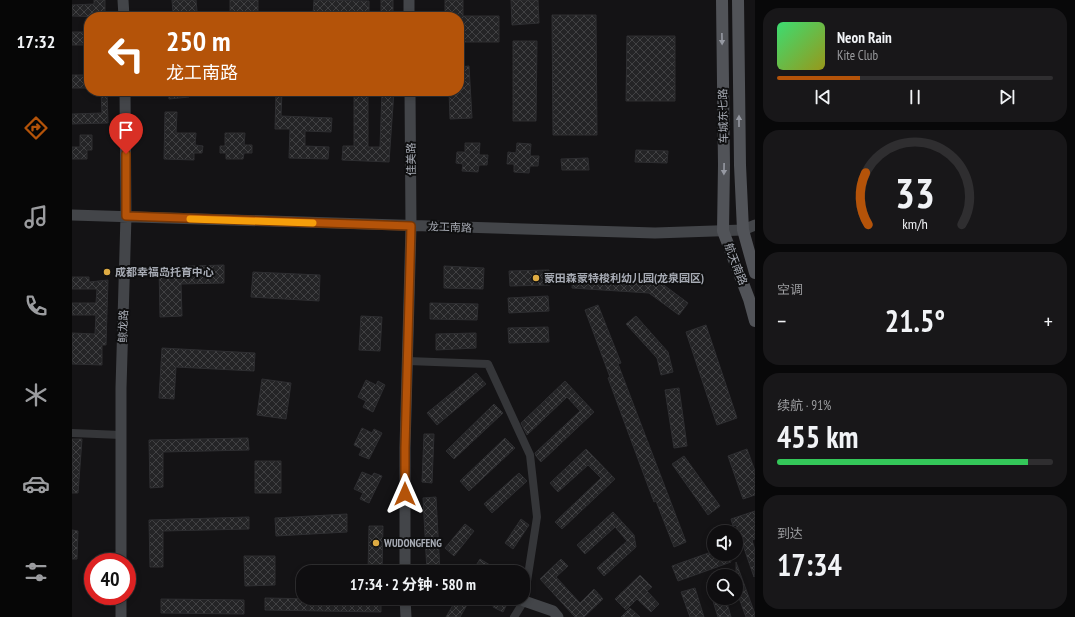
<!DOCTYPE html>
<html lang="zh">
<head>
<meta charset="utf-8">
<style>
  body { margin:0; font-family:"PT Sans Narrow","Noto Sans SC",sans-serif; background:#181719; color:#f1f3f6; height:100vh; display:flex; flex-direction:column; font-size:15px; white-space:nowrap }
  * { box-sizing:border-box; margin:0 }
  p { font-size:13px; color:#9b9c9f }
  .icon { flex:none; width:22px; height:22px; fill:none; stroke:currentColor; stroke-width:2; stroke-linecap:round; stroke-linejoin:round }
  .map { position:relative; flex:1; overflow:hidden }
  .details { display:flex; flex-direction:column; gap:8px; padding:8px; background:#080809; width:320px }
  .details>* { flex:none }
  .top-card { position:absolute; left:12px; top:12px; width:380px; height:84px; border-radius:16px; box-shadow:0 2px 6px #0003,0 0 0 1px #2f2e30; background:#b45309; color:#fff; overflow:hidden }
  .controls { position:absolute; left:635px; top:525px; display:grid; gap:8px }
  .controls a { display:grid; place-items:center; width:36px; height:36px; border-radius:50%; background:#0f0e10; box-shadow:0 2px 6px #0003,0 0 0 1px #2f2e30; font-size:20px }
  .speed { position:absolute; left:12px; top:553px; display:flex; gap:8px; font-size:20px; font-weight:700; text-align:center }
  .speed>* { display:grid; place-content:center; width:52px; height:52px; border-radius:50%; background:#0f0e10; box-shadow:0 2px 6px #0003,0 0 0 1px #2f2e30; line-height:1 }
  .speed .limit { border:6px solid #d22; background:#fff; color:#111 }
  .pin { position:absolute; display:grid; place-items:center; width:34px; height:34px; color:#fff; margin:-41px -17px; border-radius:50% 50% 50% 0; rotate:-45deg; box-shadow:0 0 4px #0007 }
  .pin .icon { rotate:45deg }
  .me { position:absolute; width:44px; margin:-22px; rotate:0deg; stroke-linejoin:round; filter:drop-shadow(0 0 3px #0008) }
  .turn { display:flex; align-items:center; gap:14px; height:84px; padding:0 16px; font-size:18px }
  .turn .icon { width:52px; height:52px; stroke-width:2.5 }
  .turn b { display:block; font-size:28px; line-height:34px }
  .big { font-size:30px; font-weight:700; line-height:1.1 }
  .details .widget { flex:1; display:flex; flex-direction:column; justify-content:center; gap:6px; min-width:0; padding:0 14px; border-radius:16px; background:#181719 }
  .details .dial { align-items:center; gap:0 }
  .dial svg { height:104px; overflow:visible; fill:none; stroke:#2f2e30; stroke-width:7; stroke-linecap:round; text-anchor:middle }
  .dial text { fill:#f1f3f6; stroke:none }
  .song { display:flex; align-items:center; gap:12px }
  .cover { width:48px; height:48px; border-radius:6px; background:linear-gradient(135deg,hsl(140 70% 55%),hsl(60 70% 35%)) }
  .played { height:4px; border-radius:2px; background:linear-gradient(90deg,#b45309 30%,#2f2e30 30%) }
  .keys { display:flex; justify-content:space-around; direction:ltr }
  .heat { display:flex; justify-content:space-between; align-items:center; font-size:22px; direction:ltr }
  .charge { height:6px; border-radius:3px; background:linear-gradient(90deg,#34c759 91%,#2f2e30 0) }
  .trip { position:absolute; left:224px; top:565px; width:234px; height:40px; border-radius:16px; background:#0f0e10; box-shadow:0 2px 6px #0003,0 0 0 1px #2f2e30; font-weight:700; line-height:40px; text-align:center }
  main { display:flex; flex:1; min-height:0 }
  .tab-bar { display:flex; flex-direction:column; width:72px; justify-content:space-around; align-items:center; background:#060606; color:#9b9c9f }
  .tab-bar .icon { width:28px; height:28px }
  .tab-bar .on { color:#b45309 }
  .tab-bar b { font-size:18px; color:#f1f3f6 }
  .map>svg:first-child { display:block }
  .building { fill:url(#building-cross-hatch); stroke:#2e2e31 }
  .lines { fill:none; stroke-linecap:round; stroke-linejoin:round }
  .street { stroke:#353639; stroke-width:8 }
  .secondary { stroke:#434549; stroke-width:11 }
  .primary { stroke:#515358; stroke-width:12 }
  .oneway { fill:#9699a2 }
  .route-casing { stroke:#753606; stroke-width:10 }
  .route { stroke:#b45309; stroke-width:7 }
  .slow { stroke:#f59e0b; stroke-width:7 }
  .poi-dot { fill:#deab43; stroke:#0f0f10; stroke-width:1.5 }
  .labels { text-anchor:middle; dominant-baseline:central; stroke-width:4; stroke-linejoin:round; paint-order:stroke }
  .street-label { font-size:11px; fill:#a7abb4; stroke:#0f0f10 }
  .poi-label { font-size:11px; font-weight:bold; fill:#a7abb4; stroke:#0f0f10; text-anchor:start }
</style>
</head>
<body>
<main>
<nav class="tab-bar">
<b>17:32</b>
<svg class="icon on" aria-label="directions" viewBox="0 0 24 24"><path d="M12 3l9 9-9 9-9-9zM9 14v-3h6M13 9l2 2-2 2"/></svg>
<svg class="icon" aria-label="music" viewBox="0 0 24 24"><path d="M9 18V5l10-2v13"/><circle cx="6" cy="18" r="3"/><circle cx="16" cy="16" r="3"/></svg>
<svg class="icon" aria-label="phone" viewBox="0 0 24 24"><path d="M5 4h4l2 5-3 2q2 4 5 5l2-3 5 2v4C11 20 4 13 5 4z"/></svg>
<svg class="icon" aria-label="climate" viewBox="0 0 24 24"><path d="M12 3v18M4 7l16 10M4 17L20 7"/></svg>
<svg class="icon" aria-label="car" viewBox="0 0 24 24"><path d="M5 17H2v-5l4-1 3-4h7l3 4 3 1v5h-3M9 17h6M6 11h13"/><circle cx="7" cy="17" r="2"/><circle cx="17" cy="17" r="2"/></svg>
<svg class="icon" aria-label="filters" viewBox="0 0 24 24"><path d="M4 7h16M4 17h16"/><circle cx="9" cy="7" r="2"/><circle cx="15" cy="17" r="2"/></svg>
</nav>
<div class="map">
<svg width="683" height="617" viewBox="0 0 683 617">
  <defs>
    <pattern id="building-cross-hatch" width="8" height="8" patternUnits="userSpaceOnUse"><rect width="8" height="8" fill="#242426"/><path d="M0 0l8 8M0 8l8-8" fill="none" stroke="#414143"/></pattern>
  </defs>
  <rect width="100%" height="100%" fill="#141315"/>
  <!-- building -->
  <path class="building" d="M22,0H33V17L0,16V5L22,4Z
    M100,0H124L125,11L101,13Z
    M158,0H186V11L158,12Z
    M242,0L297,1V15L241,14Z
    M309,0H321V17H309Z
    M373,0H391V16H427V42H387V17H373Z
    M439,0H466L467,23L440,25Z
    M480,15H524L525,135H481Z
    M0,32H17V45H0Z
    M555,36H603V101H554Z
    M441,41H465L464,121H441Z
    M397,66L400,118L378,119L377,91H387V67Z
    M0,75H17V88H0Z
    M29,91H35L36,123L0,124V114L30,113Z
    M96,91H116L117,97L97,99Z
    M204,91H210L209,116L260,118L259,132L233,131V146L257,147L256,159L217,158L218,129H203Z
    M282,91H296V147H308L310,91H322L317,162L270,160L271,146H282Z
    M93,112H105L104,133H124L123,145L131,146L130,153H122V160L92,159Z
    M153,133H173L172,145H180V153H172L171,159H154V153H148V146H153Z
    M8,135H20V150H15V159H0V147H8Z
    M393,143H408L407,155H416L415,165H407L406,172L390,171L391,164L384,163L385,152H393Z
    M445,143L459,144L458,156H467L466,166H458L457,173L442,172V164H435L436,152L444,153Z
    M564,150L596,151L595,163L563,162Z
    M516,158L517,170H490L489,159Z
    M152,265V283L109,284L110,316L88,317L87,267Z
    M372,266L412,268L411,289L372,288Z
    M477,270L478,285L438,286L437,271Z
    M181,272L248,275L247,301L179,297Z
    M501,275L585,280L616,303L607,315L577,293L500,288Z
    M0,277H17V282L36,280L34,345H30V365L0,364V333L23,334L24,315H0V303H24L25,289H0Z
    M476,296L477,311L437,313L436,298Z
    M358,303L406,304L405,320L358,319Z
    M526,305L549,363L546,364L614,542L602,547L584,501L582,502L536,378L538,377L513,310Z
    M289,316L310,317L308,351L287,350Z
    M564,316L596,352L601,372L589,375L585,358L554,324Z
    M634,325L665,418L645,425L614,332Z
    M476,327L477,342L437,343L436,328Z
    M404,333V348L364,350V334Z
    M90,348L183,353L182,371L104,367L102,399L87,398Z
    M404,373L414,384L365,425L355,413Z
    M190,379L219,383L214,419L185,415Z
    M294,380L304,385L306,381L313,385L301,412L291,407L294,401L286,397Z
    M493,381L522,412L469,462L464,456L463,453L508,411L495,397L455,435L449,423Z
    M607,388L615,446L602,448L593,390Z
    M422,404L431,413L382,459L374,451Z
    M290,428L300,433L302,429L310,433L297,459L287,455L290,449L282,445Z
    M352,434H362L360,483L350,482Z
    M176,438L177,450L91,452V487L78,488L77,440Z
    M433,438L443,448L397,491L388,481Z
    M0,439H10L6,493H0Z
    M514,449L543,479L490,529L483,522L529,478L516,465L486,492L478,483Z
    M675,449L683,471V495L671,499L656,456Z
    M612,456L648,506L636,515L600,464Z
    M183,461H209V493H183Z
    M290,472L300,476L302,473L310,476L297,503L288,499L291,493L282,489Z
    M447,473L455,481L420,513L412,504Z
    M364,497L368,572H355L351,498Z
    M683,511V539L680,540L683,550L682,577L664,525L661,526L659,519Z
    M541,512L562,535L564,547L532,576L525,568L555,541L543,527L513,554L505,545Z
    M275,514V532L204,536L203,518Z
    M177,517V529L91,531V567H78L77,520Z
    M449,519L457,525L441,549L433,543Z
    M393,524L402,531L382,556L373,548Z
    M297,526H311L310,572H296Z
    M0,530L6,531L5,559H0Z
    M642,551V554H656L659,562L606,581L600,566Z
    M172,556H203V585L173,586Z
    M408,559L418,565L414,572H400Z
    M489,559L496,566L484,577L508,603L522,589L531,599L512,617H503L468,579Z
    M664,562L683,614V617H674L667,598L655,603L659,617H646L635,582L642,579V598H664Z
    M568,575L580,587L575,591L587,604L579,612L565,599L554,610L543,599Z
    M623,588L632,617H618L609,592Z
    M193,598L295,600V598H309V612L193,610Z
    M385,598H399L388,617H374Z
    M425,598H438L431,612L421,607Z
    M89,599L172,600V614L89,613Z
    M558,608L568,617H549Z"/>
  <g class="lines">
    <!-- street -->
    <path class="street" d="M336,361L416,364L458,455L465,517L452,601L442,617
      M0,433L49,435"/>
    <!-- secondary -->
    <path class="secondary" d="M51,0L52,17
      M337,0V17
      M0,215L583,233L671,230L683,225
      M49,562V388L54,216L53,91
      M333,572V448L339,226L338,91
      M49,596V617
      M333,598L334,617
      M452,601L481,611L486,617"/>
    <!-- primary -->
    <path class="primary" d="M650,0L652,165L651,231L677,299L683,321
      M666,0L668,165L671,230L683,273"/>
  </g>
  <!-- one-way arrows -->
  <defs><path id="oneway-solid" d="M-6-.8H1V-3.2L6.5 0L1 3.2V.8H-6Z"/></defs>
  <g class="oneway">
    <use href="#oneway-solid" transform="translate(650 39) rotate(89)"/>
    <use href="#oneway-solid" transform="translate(667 121) rotate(-90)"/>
    <use href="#oneway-solid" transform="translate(652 169) rotate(91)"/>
  </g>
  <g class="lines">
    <defs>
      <path id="route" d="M54,154V216L339,226L333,448V494"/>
    </defs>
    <!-- route casing -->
    <use href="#route" class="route-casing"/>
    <!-- route -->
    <use href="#route" class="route"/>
    <!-- slow -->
    <path class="slow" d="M118,219L241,223"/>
  </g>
  <!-- markers -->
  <g class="poi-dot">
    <circle cx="35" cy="272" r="4"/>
    <circle cx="464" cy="278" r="4"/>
    <circle cx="304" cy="543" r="4"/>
  </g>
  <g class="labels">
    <!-- street labels -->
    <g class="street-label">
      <text transform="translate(651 116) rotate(-91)">车城东七路</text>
      <text transform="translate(339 159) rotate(-91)">佳美路</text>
      <text transform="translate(378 227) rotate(2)">龙工南路</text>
      <text transform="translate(664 264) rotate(69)">航天南路</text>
      <text transform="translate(51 326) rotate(-88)">鲸龙路</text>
    </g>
    <!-- poi labels -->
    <g class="poi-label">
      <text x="43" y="272">成都幸福岛托育中心</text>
      <text x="472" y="278">蒙田森蒙特梭利幼儿园(龙泉园区)</text>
      <text x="312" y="543">WUDONGFENG</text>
    </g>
  </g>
</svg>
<div class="controls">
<a><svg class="icon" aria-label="sound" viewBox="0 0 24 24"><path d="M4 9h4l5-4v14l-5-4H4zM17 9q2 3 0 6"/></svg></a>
<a><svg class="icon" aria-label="search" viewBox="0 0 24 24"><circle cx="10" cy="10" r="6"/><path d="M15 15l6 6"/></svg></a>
</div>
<div class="speed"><div class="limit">40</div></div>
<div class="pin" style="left:54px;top:154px;background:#d93025"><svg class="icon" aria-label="arrive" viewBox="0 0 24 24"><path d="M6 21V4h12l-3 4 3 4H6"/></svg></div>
<svg class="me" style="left:333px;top:494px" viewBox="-20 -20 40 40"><path d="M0-17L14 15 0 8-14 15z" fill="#b45309" stroke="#fff" stroke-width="4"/></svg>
<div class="trip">17:34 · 2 分钟 · 580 m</div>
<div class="top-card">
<div class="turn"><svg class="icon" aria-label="left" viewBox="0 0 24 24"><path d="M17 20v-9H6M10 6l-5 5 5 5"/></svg><div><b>250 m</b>龙工南路</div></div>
</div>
</div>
<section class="details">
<div class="widget">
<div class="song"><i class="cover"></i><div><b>Neon Rain</b><p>Kite Club</p></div></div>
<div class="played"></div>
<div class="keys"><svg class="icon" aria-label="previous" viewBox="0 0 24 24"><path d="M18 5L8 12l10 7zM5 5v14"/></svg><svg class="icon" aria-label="pause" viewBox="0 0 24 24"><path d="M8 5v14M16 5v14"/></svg><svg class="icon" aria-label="next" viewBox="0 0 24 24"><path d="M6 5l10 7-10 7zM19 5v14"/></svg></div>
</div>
<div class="widget dial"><svg viewBox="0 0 100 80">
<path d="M14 69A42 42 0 1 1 86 69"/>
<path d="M14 69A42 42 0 0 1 12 29" stroke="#b45309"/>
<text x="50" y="56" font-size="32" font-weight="700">33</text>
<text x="50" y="72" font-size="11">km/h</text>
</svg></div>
<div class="widget"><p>空调</p>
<div class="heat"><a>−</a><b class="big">21.5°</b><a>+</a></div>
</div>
<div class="widget"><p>续航 · 91%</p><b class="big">455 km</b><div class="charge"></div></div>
<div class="widget"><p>到达</p><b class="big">17:34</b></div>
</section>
</main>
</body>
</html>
